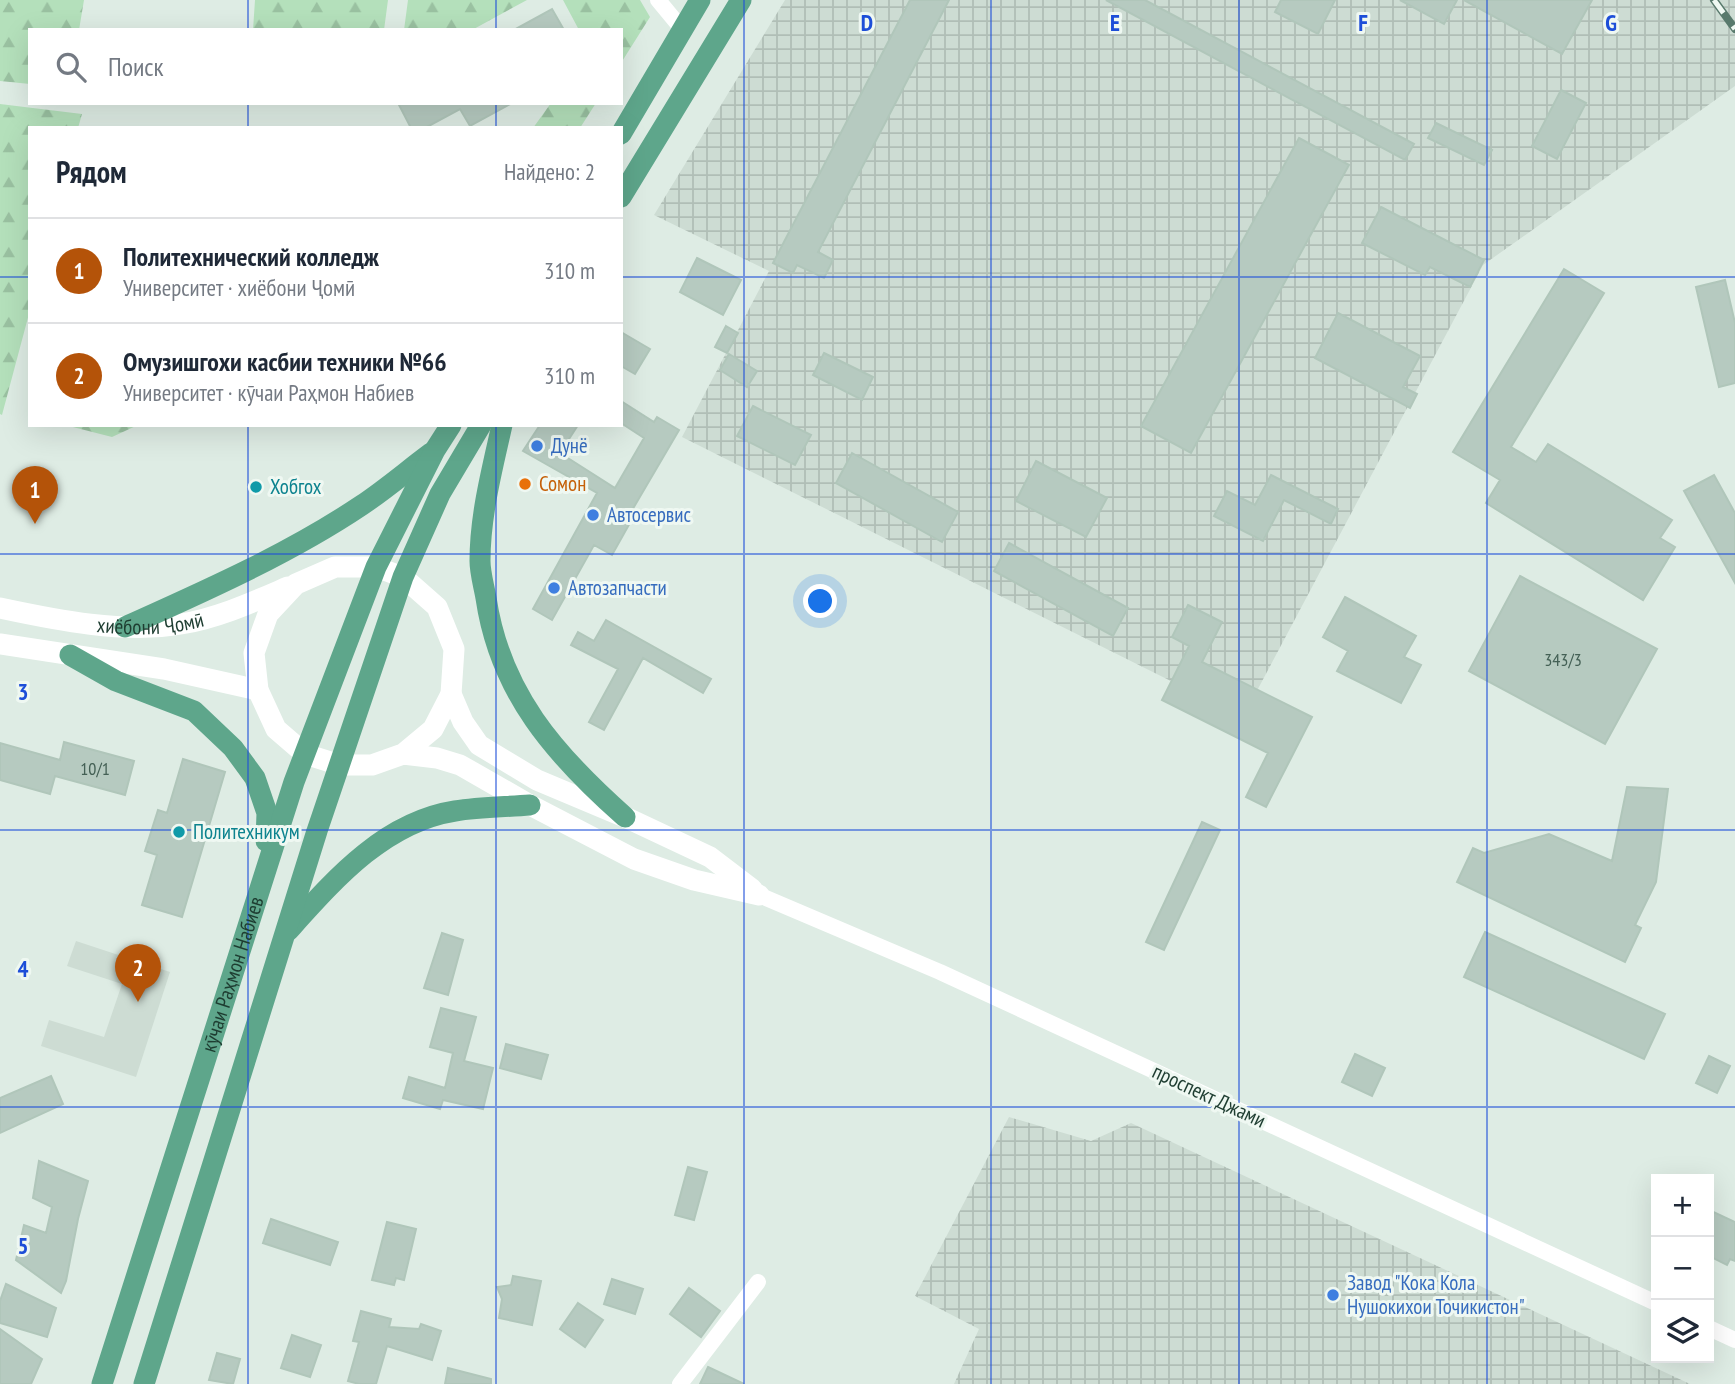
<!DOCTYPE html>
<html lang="ru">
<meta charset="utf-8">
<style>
:root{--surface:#fff;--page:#f2f2f3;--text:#1f2937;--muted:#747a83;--line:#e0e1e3;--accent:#b45309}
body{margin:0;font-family:"PT Sans Narrow",sans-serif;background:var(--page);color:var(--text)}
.controls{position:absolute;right:21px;bottom:21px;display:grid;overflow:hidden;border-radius:0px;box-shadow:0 7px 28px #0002}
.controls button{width:63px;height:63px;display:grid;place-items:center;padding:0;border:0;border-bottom:2px solid var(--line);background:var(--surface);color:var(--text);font:35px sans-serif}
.you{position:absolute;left:821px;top:602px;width:24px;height:24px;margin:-18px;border:5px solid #fff;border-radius:50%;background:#1a73e8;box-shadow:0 0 0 10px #1a73e833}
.badge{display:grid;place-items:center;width:46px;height:46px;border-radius:50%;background:var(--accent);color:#fff;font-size:23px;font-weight:700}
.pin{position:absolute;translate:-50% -58px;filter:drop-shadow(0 2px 4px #0008)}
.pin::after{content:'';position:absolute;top:37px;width:24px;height:21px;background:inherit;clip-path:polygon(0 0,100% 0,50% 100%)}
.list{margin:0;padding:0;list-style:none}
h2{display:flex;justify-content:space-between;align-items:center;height:91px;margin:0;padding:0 28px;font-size:30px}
h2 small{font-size:23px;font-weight:400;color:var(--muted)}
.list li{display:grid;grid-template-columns:46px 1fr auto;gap:21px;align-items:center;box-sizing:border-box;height:105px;padding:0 28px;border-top:2px solid var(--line)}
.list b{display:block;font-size:26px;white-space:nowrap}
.list p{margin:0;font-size:23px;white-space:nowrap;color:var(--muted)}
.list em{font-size:23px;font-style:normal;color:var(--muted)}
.icon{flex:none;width:38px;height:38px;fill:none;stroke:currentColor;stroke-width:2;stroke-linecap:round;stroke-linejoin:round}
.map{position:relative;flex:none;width:1735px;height:1384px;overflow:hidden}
.search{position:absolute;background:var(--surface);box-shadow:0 7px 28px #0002;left:28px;top:28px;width:595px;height:77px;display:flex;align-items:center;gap:18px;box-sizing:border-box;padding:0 24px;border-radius:0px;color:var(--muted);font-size:26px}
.panel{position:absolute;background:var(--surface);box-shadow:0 7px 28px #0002;left:28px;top:126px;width:595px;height:301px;border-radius:0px}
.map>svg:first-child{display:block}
.built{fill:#cddcd3}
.industrial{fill:url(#industrial-grid)}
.forest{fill:url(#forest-firs)}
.building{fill:#b6cac0;stroke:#b0c6ba;stroke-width:2}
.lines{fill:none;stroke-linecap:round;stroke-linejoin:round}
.street{stroke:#fff;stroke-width:16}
.secondary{stroke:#fff;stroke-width:21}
.primary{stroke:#5ea68b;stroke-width:21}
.rail-casing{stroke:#58796c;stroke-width:8}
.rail{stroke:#eff8f2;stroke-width:5;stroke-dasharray:16;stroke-linecap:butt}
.grid{fill:none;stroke:#1d4ed8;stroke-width:2;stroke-opacity:0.55}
.shop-dot{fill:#3f7fe0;stroke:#eff8f2;stroke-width:2.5}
.food-dot{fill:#e8710a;stroke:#eff8f2;stroke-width:2.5}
.culture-dot{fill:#0f9aa8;stroke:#eff8f2;stroke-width:2.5}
.labels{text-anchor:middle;stroke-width:6;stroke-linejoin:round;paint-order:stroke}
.number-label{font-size:18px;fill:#446055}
.shop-label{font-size:21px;fill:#366cbe;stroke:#eff8f2;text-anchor:start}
.food-label{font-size:21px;fill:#c56008;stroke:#eff8f2;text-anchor:start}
.culture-label{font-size:21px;fill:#0d838f;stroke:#eff8f2;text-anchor:start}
.street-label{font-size:21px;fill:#1e3d31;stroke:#eff8f2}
.grid-label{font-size:23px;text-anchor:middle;font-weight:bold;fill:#1d4ed8;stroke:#eff8f2;stroke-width:6;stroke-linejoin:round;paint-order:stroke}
</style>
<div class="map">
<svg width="1735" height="1384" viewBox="0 0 1735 1384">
<defs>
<pattern id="industrial-grid" width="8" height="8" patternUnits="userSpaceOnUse" patternTransform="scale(1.75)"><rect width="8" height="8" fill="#cddcd3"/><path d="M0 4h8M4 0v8" fill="none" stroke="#b0beb6"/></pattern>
<pattern id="forest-firs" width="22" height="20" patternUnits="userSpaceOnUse" patternTransform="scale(1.75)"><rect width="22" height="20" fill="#b4e0bb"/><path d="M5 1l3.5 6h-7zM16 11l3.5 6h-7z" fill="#9ac1a1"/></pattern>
</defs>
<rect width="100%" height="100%" fill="#deece4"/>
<path class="built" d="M76 941 170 972 136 1077 41 1046 49 1020 104 1037 122 984 67 966Z"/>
<path class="industrial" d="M785 0H1735V86L1483 265 1243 717 682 437 769 271 654 215Z
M1009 1117 1091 1141 1131 1123 1690 1384H954L979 1329 915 1296Z"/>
<path class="forest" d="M0 0H84L79 30H30V84L0 81Z
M255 0H388L384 30H253Z
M408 0H527L472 30H404Z
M563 0H640L650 17 621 63V30H579Z
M551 103H596L580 128H533Z
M0 104 82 114 78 128H30V310L2 415 0 414Z
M65 425H138L112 437Z"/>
<path class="building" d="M910 0H949L818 252 833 260 824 278 797 265 793 273 773 263Z
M1106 0H1145L1414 144 1405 160Z
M1281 0H1335L1318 34 1275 12Z
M1400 0H1457L1444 24Z
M1464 0H1592L1562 54Z
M552 9 564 30H514Z
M1561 90 1586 103 1557 159 1532 146Z
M398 103H512L470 126 460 109 425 128H411Z
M1436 123 1492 150 1484 165 1428 138Z
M1299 138 1349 165 1191 453 1141 426Z
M1381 207 1484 260 1470 287 1430 267 1425 275 1362 243Z
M697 258 741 280 723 315 680 292Z
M1564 269 1604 293 1511 447 1536 462 1548 444 1672 520 1660 538 1675 547 1643 600 1486 503 1500 480 1453 452Z
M1725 280 1735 323V383L1719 387 1696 287Z
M1338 313 1420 356 1403 387 1417 394 1410 408 1315 358Z
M726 326 738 333 727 353 715 347Z
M621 332 650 349 635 374 621 366Z
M824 353 873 377 862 400 813 375Z
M729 354 757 371 747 387 720 370Z
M621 401 654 422 657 417 679 430 631 512 635 514 612 555 594 545 552 620 533 609 597 493 523 451 540 425H578L560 453 615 488 644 438 621 423Z
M753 406 811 435 795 465 737 436Z
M852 453 958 512 942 542 836 483Z
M1036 461 1107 498 1086 537 1016 501Z
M1271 475 1338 509 1331 524 1284 500 1263 541 1214 516 1227 491 1255 505Z
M1714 475 1735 513V583L1684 491Z
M1009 543 1128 608 1113 636 994 571Z
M1520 576 1657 649 1605 744 1469 671Z
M1345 597 1416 636 1404 657 1421 665 1401 703 1337 671 1348 651 1323 637Z
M1188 605 1222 622 1202 662 1312 717 1266 807 1246 797 1268 753 1162 700 1189 646 1172 637Z
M606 620 711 679 703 693 643 658 604 730 589 722 618 669 571 645 578 632 594 641Z
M64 742 134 761 125 795 55 776 50 794 0 780V743L60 760Z
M183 759 225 772 182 917 142 905 157 855 145 851 158 810 167 813Z
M1627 787 1668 789 1656 882 1635 925 1641 928 1625 962 1457 882 1473 848 1484 853 1549 834 1612 861Z
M1202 822 1220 830 1164 950 1146 942Z
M1485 932 1665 1014 1644 1059 1464 977Z
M442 933 463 940 448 995 424 988Z
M441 1008 476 1017 464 1061 493 1068 483 1109 443 1100 440 1109 403 1098 409 1077 445 1088 453 1053 430 1047Z
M506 1044 548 1055 541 1079 500 1068Z
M1355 1054 1385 1068 1372 1096 1342 1082Z
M1709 1056 1730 1066 1717 1093 1696 1083Z
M51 1076 63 1104 0 1133V1098Z
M39 1161 88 1181 78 1219 66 1281 61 1293 16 1260 24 1225 46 1233 52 1207 33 1198Z
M688 1167 707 1172 694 1220 675 1215Z
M1709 1210 1735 1222V1261L1730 1259 1727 1265 1709 1256Z
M271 1219 338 1242 330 1265 263 1243Z
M387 1222 416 1229 404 1280 396 1278 394 1285 372 1280Z
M513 1276 541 1281 532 1325 499 1318 502 1299 497 1287 511 1285Z
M612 1279 643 1289 635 1314 604 1304Z
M6 1284 56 1308 47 1337 0 1323V1301Z
M689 1288 720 1311 701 1337 670 1314Z
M578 1303 603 1320 585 1347 560 1329Z
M361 1311 391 1319 389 1327 419 1329 421 1324 441 1331 432 1360 387 1346 376 1384H359L348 1381 359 1342 353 1341Z
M0 1329 42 1359 31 1384H0Z
M292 1335 321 1345 310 1377 281 1368Z
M217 1353 240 1359 233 1384 209 1380Z
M708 1367 744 1384H700Z
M448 1368 491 1379V1384H445Z"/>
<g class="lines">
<path class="street" d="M658 0 682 29
M759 895 940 972 1656 1303
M1709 1328 1735 1340
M680 1384 758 1282"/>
<g class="secondary">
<path id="s1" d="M0 608C56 620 125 634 181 624 218 618 253 602 288 587"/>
<path d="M0 644 164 669 258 690"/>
<path d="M451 694 463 722 479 745 537 780 625 817 710 857 752 889"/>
<path d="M403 754 433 729 451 694 454 649 437 607 403 577 376 567H335L296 584 268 614 254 653 258 690 276 729 305 754 340 765H372L403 754 437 758 460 765 530 805 634 859 694 880 759 895"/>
</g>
<g class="primary">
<path d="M621 134 700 0"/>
<path d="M621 197 741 0"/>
<path d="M502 425C492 470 480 515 480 561 480 573 484 586 486 598 500 693 555 755 625 817"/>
<path d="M125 627C205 591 289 554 362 505 386 489 408 470 431 453"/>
<path d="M70 655 116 681 194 711 233 748 255 778 267 813 266 841"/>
<path d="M288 931C334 880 384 822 455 811 479 807 505 807 530 805"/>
<path id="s2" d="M102 1384 294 782 376 567 435 450 451 425"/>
<path d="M144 1384 317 831 403 577 440 494 481 425"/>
</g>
<g class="rail-casing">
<path id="rail" d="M1714 0 1735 29"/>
</g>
<use href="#rail" class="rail"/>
</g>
<path class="grid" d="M248 0V30M496 0V30M744 0V1384M991 0V1384M1239 0V1384M1487 0V1384M248 103V128M496 103V128M0 277H30M621 277H1735M248 425V1384M496 425V1384M0 554H1735M0 830H1735M0 1107H1735"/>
<g class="shop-dot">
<circle cx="537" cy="446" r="7"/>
<circle cx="593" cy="515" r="7"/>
<circle cx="554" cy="588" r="7"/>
<circle cx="1333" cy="1295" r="7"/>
</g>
<circle class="food-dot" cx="525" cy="484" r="7"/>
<g class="culture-dot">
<circle cx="256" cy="487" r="7"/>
<circle cx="179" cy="832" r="7"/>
</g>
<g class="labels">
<g class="number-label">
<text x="1563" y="666">343/3</text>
<text x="95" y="775">10/1</text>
</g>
<g class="shop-label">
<text x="551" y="453">Дунё</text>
<text x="607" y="522">Автосервис</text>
<text x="568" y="595">Автозапчасти</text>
<text x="1347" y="1290">Завод "Кока Кола<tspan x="1347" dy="24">Нушокихои Точикистон"</tspan></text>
</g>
<g class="food-label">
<text x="539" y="491">Сомон</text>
</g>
<g class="culture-label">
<text x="270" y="494">Хобгох</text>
<text x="193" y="839">Политехникум</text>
</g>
<g class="street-label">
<text dy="7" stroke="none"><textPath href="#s1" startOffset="152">хиёбони Ҷомӣ</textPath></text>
<text dy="7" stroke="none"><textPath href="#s2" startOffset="430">кӯчаи Раҳмон Набиев</textPath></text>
<text transform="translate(1209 1096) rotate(25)" y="7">проспект Джами</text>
</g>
</g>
<g class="grid-label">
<text x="867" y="31">D</text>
<text x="1115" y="31">E</text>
<text x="1363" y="31">F</text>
<text x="1611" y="31">G</text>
<text x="23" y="700">3</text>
<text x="23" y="977">4</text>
<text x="23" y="1254">5</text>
</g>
</svg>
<div class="controls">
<button>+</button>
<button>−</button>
<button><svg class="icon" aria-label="layers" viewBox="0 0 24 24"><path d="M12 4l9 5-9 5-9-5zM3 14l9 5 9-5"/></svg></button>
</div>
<div class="you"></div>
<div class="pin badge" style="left:35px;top:524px">1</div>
<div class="pin badge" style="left:138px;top:1002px">2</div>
<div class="search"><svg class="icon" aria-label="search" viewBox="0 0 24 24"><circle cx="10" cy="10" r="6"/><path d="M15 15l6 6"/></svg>Поиск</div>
<section class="panel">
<h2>Рядом<small>Найдено: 2</small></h2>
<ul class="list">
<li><span class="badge">1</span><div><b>Политехнический колледж</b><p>Университет · хиёбони Ҷомӣ</p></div><em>310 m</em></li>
<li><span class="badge">2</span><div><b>Омузишгохи касбии техники №66</b><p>Университет · кӯчаи Раҳмон Набиев</p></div><em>310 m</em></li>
</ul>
</section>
</div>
